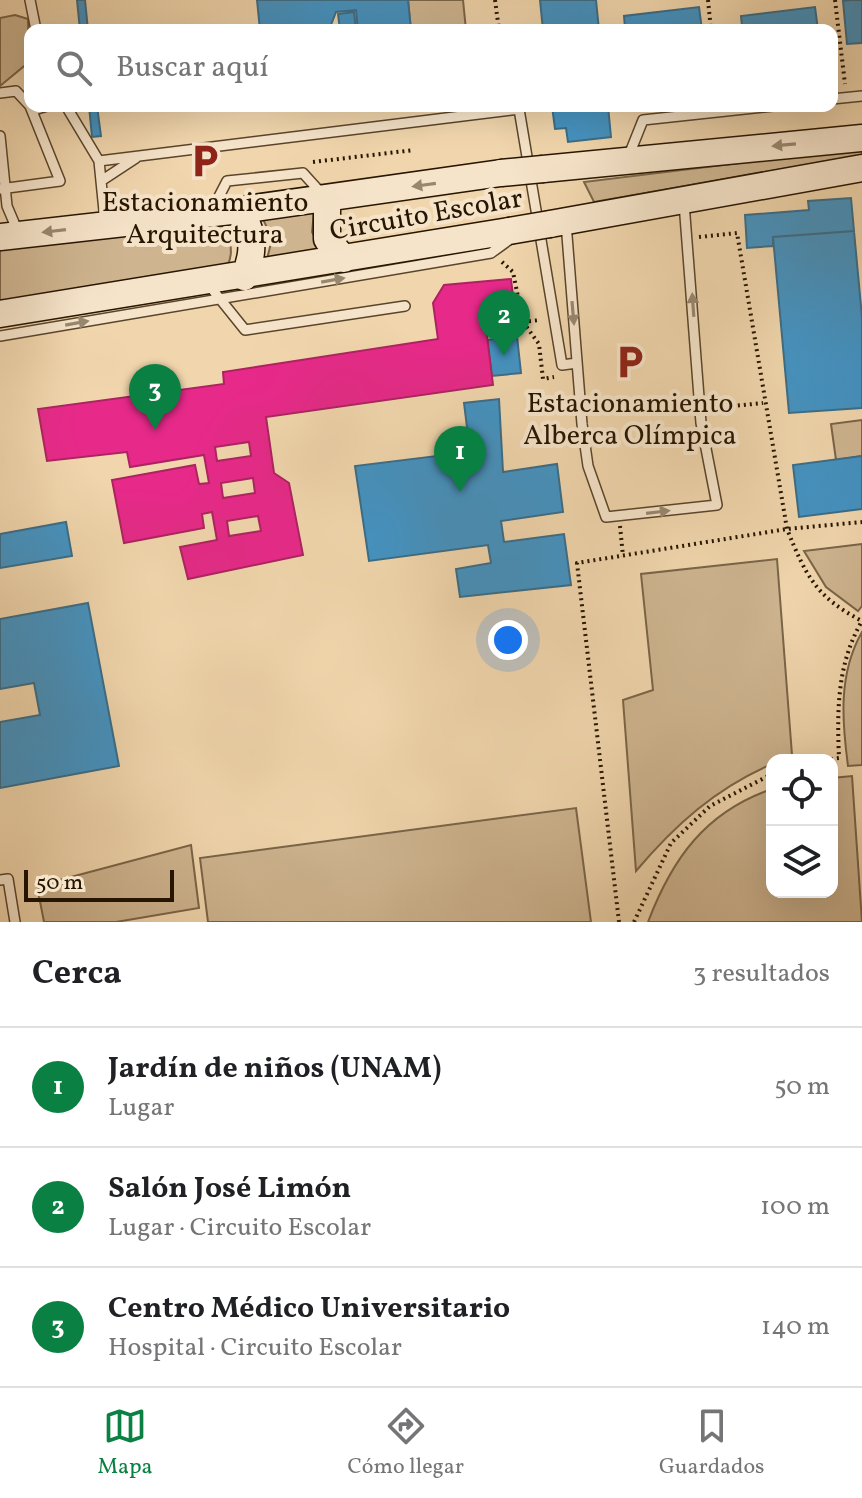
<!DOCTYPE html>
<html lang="es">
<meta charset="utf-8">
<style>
:root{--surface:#fff;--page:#f6f6f6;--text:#202124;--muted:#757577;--line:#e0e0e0;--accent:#0b8043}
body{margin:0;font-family:Vollkorn,serif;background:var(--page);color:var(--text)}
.controls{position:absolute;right:24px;bottom:24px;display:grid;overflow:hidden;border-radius:16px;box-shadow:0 8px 32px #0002}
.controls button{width:72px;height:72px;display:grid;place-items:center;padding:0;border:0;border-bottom:2px solid var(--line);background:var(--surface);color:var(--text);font:40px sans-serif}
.scale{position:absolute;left:24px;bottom:20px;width:150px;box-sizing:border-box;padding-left:8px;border:4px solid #261500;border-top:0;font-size:22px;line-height:28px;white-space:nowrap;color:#261500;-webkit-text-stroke:6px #f6e4ca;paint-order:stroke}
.you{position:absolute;left:508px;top:640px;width:28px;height:28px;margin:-20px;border:6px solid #fff;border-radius:50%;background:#1a73e8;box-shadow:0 0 0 12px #1a73e833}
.badge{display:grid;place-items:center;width:52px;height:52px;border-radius:50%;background:var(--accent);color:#fff;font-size:26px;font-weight:700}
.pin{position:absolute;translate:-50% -66px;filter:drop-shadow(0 2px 4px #0008)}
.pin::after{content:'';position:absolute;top:42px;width:28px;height:24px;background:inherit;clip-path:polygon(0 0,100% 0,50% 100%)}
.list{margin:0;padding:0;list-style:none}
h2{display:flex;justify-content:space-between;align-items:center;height:104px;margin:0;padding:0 32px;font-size:34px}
h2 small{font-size:26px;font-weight:400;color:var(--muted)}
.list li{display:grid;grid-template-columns:52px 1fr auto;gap:24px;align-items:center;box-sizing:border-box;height:120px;padding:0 32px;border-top:2px solid var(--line)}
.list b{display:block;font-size:30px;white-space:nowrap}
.list p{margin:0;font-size:26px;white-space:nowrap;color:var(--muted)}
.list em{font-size:26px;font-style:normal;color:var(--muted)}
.icon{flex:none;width:44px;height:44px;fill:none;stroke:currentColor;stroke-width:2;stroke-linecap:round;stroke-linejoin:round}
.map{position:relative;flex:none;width:862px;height:922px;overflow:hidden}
.search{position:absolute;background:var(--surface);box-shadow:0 8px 32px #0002;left:24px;right:24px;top:24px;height:88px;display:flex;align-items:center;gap:20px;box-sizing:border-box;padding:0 28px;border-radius:16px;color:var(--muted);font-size:30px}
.sheet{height:464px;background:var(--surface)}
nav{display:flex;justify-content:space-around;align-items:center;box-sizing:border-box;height:112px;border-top:2px solid var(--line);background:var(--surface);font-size:22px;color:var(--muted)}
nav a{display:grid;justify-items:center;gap:4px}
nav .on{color:var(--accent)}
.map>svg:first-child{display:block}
.green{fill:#ceb590;stroke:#7a6548;stroke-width:2}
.schools{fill:#4393c3;stroke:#3a6d88;stroke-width:2}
.health{fill:#e7298a;stroke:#ad2361;stroke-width:2;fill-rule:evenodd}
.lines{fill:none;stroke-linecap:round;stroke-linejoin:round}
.lane-casing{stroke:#59452b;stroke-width:12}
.secondary-casing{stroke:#261500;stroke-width:29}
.path{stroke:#261500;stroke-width:4;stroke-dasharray:2 4;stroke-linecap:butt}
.lane{stroke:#f6e4ca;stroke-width:9}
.secondary{stroke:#f6e4ca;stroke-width:26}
.secondary-bridge-casing{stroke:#261500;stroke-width:29;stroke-linecap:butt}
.secondary-bridge{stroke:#f6e4ca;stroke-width:26}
.oneway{fill:#98876f}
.labels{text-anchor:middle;stroke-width:8;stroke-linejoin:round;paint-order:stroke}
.poi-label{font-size:28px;fill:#261500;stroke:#f6e4ca}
.street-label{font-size:28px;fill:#261500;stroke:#f6e4ca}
</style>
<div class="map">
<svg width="862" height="922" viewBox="0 0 862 922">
<rect width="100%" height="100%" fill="#f1d6ad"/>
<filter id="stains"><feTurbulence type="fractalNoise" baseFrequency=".0025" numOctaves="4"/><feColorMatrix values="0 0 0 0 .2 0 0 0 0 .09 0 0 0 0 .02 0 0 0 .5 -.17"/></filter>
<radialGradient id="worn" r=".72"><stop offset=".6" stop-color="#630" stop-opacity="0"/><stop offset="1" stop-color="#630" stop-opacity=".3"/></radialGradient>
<path class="green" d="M408 0H463L466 30H411Z
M15 15 28 19 29 62 0 86V18Z
M862 148V155L594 202 584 182Z
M314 212 312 232 322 250 267 259 272 239 263 219Z
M221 225C230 235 234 252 228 264L0 307V247Z
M862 420V456L836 460 831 424Z
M862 544V606L858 611 826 587 804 551Z
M777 559 792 755 772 760V764C716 788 675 825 636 871L623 700 653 690 641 574Z
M862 632V765L848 766C842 721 838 674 862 632Z
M852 776 862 922H648C672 859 705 812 772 789V892H832V778Z
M576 808 591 922H208L200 858Z
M191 845 199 908 116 922H44L37 886Z"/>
<path class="schools" d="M77 0H85L88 30H80Z
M257 0H408L411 30H358L356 10 336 12 329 30H260Z
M540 0H596L599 30H543Z
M852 0H862V43L847 44 843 1Z
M699 7 702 30H612L625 28 624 16Z
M815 7 818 30H726L742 26 741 16Z
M354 12 356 30H340L338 14Z
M89 106H97L101 136 92 137Z
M269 106H304L269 110Z
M552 106H608L611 137 568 142 566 128 555 129Z
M851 198 854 231 773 237V246L747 248 745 215 809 210 808 201Z
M854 231 862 317V408L789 413 773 237Z
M517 336 521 373 492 376 487 340Z
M499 399 503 472 557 464 563 512 501 521 504 542 564 534 571 585 460 597 456 569 491 563 488 545 369 561 355 466 470 452 464 403Z
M862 456V509L799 517 793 465Z
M66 522 72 556 0 568V534Z
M88 603 119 766 0 788V722L40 715 34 683 0 689V619Z"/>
<path class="health" d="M511 279 516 323 486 327 493 385 266 417 274 473 289 483 303 555 188 579 180 547 217 540 212 512 202 514 204 528 124 543 112 480 195 465 199 484 209 483 204 455 130 467 127 452 47 461 38 409 224 384 223 372 438 339 433 303 444 285ZM249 442 251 456 217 461 215 447ZM253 478 255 493 223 498 221 483ZM258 516 261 531 229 536 227 521Z"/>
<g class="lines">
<g class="lane-casing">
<path id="lane" d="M30 0 36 30
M0 93 16 91 30 106
M832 99 862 96
M66 106 99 161 105 221
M34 110 47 106
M0 136 7 206 18 232
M629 155 643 120 773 106
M99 161 519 109 562 365 577 363
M101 181 136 158
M0 189 60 181 30 106
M212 210 227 181 303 173 322 194
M566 223 582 424 588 466 606 517 717 505 701 423 684 203
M208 284 245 330 405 306
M0 336 491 253 509 240
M0 880 8 879 15 922"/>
</g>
<g class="secondary-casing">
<path id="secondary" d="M543 169 862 138
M327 199V239L344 259
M240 210C254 232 255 253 244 277
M550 224 862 168
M0 237 240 210 501 173
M0 314 509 231"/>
</g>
<path class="path" d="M495 0 499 30
M708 0 711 30
M835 0 845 84
M313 162 414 150
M699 237 737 233 787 529C806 576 816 597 862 621
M502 262 513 272 523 322 539 344 543 379 554 377
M523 322 540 320
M714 408 763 403
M620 526 623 556
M825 760 839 758C837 710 837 664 862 621
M619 922 577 563 787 529 862 522
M634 922 671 843 710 806 772 774"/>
<use href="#lane" class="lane"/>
<use href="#secondary" class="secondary"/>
<g class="secondary-bridge-casing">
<path id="secondary-bridge" d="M501 173 543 169
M509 231 550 224"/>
</g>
<use href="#secondary-bridge" class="secondary-bridge"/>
</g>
<defs><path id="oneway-solid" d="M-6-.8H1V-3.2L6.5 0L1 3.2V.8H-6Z" transform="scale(2)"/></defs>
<g class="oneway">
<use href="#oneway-solid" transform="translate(784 145) rotate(175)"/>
<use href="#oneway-solid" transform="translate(424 185) rotate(172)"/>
<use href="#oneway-solid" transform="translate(54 231) rotate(173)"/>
<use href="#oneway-solid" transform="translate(333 280) rotate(-10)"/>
<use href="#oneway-solid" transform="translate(693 305) rotate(-94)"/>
<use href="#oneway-solid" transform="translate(573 313) rotate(85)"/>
<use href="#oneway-solid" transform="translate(77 323) rotate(-10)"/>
<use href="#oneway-solid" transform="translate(658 512) rotate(-7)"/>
</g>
<defs>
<g id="parking-bare" transform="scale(2.76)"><path d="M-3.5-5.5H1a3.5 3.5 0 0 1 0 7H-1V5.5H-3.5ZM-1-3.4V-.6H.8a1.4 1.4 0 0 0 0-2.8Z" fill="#8f2418" stroke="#f6e4ca" stroke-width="2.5" paint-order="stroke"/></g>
</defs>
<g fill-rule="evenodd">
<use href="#parking-bare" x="205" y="161"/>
<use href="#parking-bare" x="630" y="362"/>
</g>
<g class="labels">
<g class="poi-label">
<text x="205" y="211">Estacionamiento<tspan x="205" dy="32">Arquitectura</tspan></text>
<text x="630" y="412">Estacionamiento<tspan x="630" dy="32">Alberca Olímpica</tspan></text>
</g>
<g class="street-label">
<text transform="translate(426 213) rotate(-10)" y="10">Circuito Escolar</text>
</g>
</g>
<rect width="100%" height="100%" filter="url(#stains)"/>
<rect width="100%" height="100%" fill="url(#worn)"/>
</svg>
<div class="controls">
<button><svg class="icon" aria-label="locate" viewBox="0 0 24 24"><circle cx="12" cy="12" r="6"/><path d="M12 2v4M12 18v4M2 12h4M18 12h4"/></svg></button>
<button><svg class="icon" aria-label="layers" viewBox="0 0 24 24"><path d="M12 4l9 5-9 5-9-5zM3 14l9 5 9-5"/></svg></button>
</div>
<div class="scale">50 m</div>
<div class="you"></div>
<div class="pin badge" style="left:460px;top:492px">1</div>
<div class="pin badge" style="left:504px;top:356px">2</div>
<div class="pin badge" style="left:155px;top:430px">3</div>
<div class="search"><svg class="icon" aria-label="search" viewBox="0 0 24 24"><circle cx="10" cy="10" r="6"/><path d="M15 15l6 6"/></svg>Buscar aquí</div>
</div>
<section class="sheet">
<h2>Cerca<small>3 resultados</small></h2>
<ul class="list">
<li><span class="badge">1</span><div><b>Jardín de niños (UNAM)</b><p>Lugar</p></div><em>50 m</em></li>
<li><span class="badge">2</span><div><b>Salón José Limón</b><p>Lugar · Circuito Escolar</p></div><em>100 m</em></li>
<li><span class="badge">3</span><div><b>Centro Médico Universitario</b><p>Hospital · Circuito Escolar</p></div><em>140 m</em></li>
</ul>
</section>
<nav>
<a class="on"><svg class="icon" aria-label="map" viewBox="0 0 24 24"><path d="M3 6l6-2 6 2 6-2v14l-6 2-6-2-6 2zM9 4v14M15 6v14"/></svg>Mapa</a>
<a><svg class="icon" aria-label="directions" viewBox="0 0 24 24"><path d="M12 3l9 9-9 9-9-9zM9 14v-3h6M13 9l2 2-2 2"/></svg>Cómo llegar</a>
<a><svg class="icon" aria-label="saved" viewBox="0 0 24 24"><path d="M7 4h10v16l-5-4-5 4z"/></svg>Guardados</a>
</nav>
